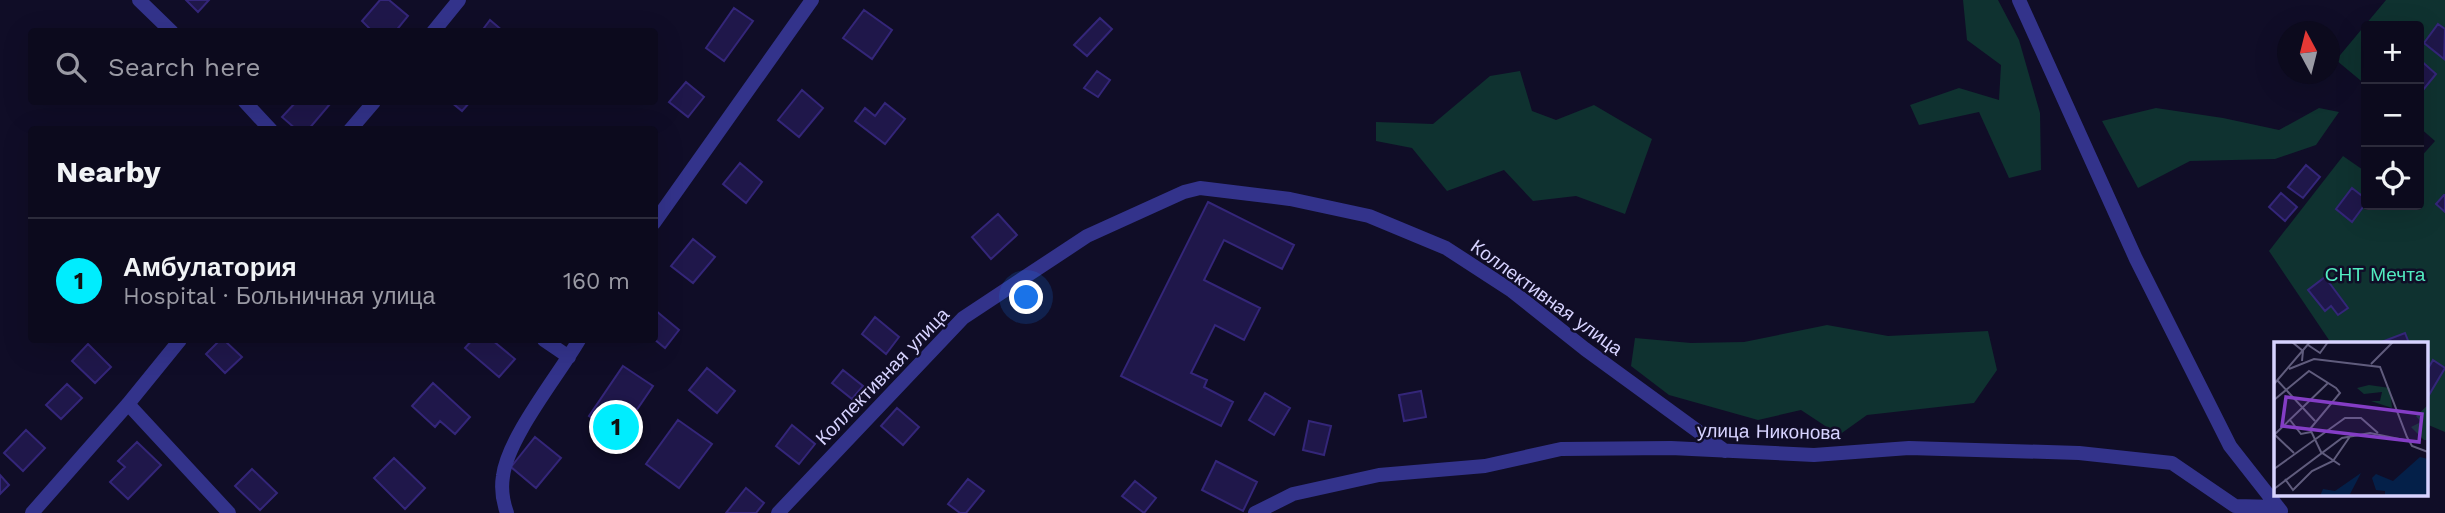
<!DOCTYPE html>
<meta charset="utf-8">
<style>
:root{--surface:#0c0a1d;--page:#151326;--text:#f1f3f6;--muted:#9a9aa4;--line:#2c2b3b;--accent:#00edfe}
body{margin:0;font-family:"Work Sans",sans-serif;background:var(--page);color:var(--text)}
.controls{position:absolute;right:21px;top:21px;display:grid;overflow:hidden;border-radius:7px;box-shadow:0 7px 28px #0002}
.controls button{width:63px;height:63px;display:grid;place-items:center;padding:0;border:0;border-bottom:2px solid var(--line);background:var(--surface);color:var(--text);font:35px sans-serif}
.compass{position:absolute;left:2277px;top:21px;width:63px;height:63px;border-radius:50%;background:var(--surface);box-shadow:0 7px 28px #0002;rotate:353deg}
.you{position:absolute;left:1027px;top:298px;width:24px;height:24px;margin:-18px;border:5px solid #fff;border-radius:50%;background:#1a73e8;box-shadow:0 0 0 10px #1a73e833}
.badge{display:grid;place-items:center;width:46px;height:46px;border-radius:50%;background:var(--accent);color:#111;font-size:23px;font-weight:700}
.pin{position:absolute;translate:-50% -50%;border:4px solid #fff;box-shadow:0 2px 7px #0006}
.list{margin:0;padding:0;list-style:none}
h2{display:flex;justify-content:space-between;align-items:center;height:91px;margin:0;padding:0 28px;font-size:30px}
h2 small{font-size:23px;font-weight:400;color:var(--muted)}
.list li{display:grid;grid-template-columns:46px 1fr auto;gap:21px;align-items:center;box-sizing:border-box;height:126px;padding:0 28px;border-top:2px solid var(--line)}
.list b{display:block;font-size:26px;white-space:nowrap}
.list p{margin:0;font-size:23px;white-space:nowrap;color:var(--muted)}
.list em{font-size:23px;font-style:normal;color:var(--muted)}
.icon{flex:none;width:38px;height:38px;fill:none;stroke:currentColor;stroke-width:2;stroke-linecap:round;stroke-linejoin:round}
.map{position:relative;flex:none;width:2445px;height:513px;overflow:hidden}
.search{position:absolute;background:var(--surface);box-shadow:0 7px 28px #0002;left:28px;top:28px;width:630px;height:77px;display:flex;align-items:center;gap:18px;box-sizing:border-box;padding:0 24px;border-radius:7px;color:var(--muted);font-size:26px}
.panel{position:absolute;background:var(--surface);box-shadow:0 7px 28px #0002;left:28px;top:126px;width:630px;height:217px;border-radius:7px}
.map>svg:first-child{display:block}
.green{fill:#0f3230}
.building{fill:#1f174a;stroke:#342679;stroke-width:2}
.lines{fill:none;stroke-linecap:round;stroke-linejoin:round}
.minor{stroke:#33338b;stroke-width:14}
.labels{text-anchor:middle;stroke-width:5;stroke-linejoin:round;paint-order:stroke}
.park-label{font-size:19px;fill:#52ecc0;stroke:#100d27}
.street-label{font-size:19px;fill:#d7d3ff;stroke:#100d27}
.inset-road{fill:none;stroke:#605c7d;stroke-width:2}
.view{fill:#843dc5;fill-opacity:0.15;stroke:#843dc5;stroke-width:3.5}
.inset-edge{fill:none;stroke:#d7d3ff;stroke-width:3.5}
</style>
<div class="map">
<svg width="2445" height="513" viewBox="0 0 2445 513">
<rect width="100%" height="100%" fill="#100d27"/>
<path class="green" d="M1963 0H1998L2019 40 2040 113 2041 170 2009 178 1979 112 1919 125 1910 105 1959 88 1999 100 2001 65 1967 40Z
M2386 0H2445V432L2426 424V343H2331L2269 251 2343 156 2366 172V205H2419V159L2435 141 2419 127V26H2366V85L2336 60Z
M1520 71 1532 111 1556 120 1594 105 1652 139 1625 214 1576 196 1533 201 1504 170 1447 191 1412 148 1376 141V122L1433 124 1490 76Z
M2156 108 2223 118 2279 130 2319 108 2339 112 2316 145 2275 159 2190 161 2138 188 2102 121Z
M1827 325 1888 336 1988 331 1997 370 1974 403 1867 415 1839 435 1801 410 1758 420 1669 395 1631 366 1635 338 1691 343 1744 342Z"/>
<path class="building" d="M186 0H209L198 12Z
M380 0H389L408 16 395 32H373L362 21Z
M734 8 753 21 724 61 706 48Z
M864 10 892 30 872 59 843 38Z
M1100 18 1112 29 1087 56 1074 45Z
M490 20 504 32H481Z
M2438 24 2445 29 2444 59 2424 43Z
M2419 59 2436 74 2419 95Z
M1097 71 1110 80 1098 97 1084 88Z
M686 82 704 97 688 117 669 102Z
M802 90 823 108 799 137 778 120Z
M296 102H328L330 104 308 130H297L282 117Z
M451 102H470L462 111Z
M885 103 905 119 885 144 855 121 865 108 875 116Z
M740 163 762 182 746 203 723 184Z
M2306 165 2320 177 2303 198 2288 187Z
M2352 188 2366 199V203L2352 222 2336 209Z
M2281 193 2297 207 2285 221 2269 207Z
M2444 195H2445V212L2436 204Z
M1208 202 1294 245 1282 269 1224 240 1204 280 1260 308 1244 340 1215 325 1191 373 1207 380 1204 387 1233 402 1221 426 1121 376Z
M998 214 1017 235 991 259 972 237Z
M693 239 715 257 693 283 671 266Z
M2325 277 2348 308 2338 315 2331 306 2325 311 2308 290Z
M655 310 679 330 665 348 654 339Z
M875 317 899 337 886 354 862 334Z
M2405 333 2409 343H2379Z
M220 340H224L242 357 225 373 206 354Z
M472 340H492L515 359 499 377 465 348Z
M88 344 111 367 95 383 72 361Z
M2433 360 2445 368 2426 400V372Z
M623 366 653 386 619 436 589 416Z
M707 368 735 391 717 413 689 390Z
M843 370 863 386 852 399 832 383Z
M433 383 470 417 455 434 440 421 435 427 412 406Z
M67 384 82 398 61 419 46 405Z
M1421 391 1426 417 1404 421 1399 395Z
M1265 393 1290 408 1274 435 1249 420Z
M897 408 919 427 903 445 881 426Z
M678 420 712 444 679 488 646 464Z
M1309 421 1331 426 1324 455 1303 450Z
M792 425 815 444 799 464 776 446Z
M26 430 45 448 23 471 4 453Z
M535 437 561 458 536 488 511 467Z
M137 442 161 465 128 499 110 482 125 467 118 461Z
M394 458 425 488 405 509 374 478Z
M1216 461 1257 482 1243 511 1202 490Z
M252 469 277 493 260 510 235 486Z
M0 475 9 485 0 494Z
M968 479 984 491 966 513H960L948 504Z
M1135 481 1156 498 1144 513 1122 496Z
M746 488 764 503 756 513H726Z"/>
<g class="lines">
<path class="minor" d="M139 0 172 32
M2019 0 2136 259 2230 446 2281 511
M433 32 459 0
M245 102 271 130
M350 130 374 102
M654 223 812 0
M544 340 569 357
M128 404 229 513
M32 513 128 404 180 340
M507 513C503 502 501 488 503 476 508 437 558 376 579 340
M778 513 963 318 1087 236 1184 192 1200 188 1290 199 1369 216 1446 248 1512 291 1585 349 1725 451
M1255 513 1293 494 1379 475 1485 466 1561 449 1671 448 1814 455 1909 448 2079 453 2172 463 2235 506 2278 507"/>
</g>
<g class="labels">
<g class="park-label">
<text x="2375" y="281">СНТ Мечта</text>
</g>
<g class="street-label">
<text transform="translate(1547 297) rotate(36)" y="7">Коллективная улица</text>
<text transform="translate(882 376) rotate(-46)" y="7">Коллективная улица</text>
<text transform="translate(1769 431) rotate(1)" y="7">улица Никонова</text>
</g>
</g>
<g transform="translate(2274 342)">
<rect width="154" height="154" fill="#100d27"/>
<path d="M95 43 116 46 118 66 97 59H106L108 50 90 52 83 46ZM154 63V98H150L137 85 147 80 142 74Z" fill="#0f3230"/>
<path d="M146 115 154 117V154H111V149L102 148 98 136 102 132 119 139ZM87 131 75 154H46L49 147 61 149Z" fill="#042049"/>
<path class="inset-road" d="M18 0 29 9 28 19M34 3 46 11 54 0M97 22 119 0M15 27 40 17 106 25 133 95 138 104 154 110M3 38 41 79M0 42 36 0M0 58 35 29 62 46 66 51 36 87 47 110 66 123M16 78 27 92 37 90M0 92 20 111M0 93 54 41M0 127 71 76H87L104 91M11 137 19 148 38 129 59 119 77 93M0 147 68 96 96 91 135 99"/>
<path class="view" d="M12 55 148 72 145 100 8 84Z"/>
<rect width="154" height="154" class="inset-edge"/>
</g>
</svg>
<div class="controls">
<button>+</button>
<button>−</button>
<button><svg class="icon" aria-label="locate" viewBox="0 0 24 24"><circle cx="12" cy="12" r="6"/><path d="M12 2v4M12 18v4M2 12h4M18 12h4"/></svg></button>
</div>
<svg class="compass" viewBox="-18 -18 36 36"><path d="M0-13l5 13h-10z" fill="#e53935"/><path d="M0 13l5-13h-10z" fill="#9a9aa4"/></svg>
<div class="you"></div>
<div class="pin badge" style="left:616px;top:427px">1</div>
<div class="search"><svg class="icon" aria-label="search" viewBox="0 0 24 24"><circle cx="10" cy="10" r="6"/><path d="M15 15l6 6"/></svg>Search here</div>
<section class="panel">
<h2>Nearby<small></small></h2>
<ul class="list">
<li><span class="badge">1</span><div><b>Амбулатория</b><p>Hospital · Больничная улица</p></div><em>160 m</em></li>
</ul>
</section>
</div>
